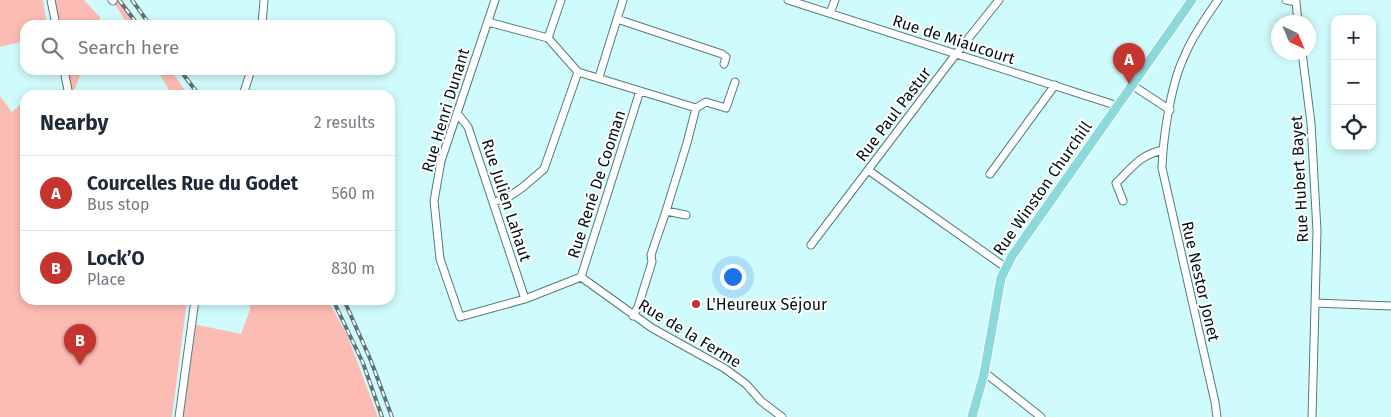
<!DOCTYPE html>
<meta charset="utf-8">
<style>
:root{--surface:#fff;--page:#f2f2f3;--text:#1f2937;--muted:#747a83;--line:#e0e1e3;--accent:#c3352e}
body{margin:0;font-family:"Fira Sans",sans-serif;background:var(--page);color:var(--text)}
.controls{position:absolute;right:15px;top:15px;display:grid;overflow:hidden;border-radius:10px;box-shadow:0 2px 8px #0003}
.controls button{width:45px;height:45px;display:grid;place-items:center;padding:0;border:0;border-bottom:1px solid var(--line);background:var(--surface);color:var(--text);font:25px sans-serif}
.compass{position:absolute;left:1271px;top:15px;width:45px;height:45px;border-radius:50%;background:var(--surface);box-shadow:0 2px 8px #0003;rotate:136deg}
.you{position:absolute;left:732px;top:276px;width:18px;height:18px;margin:-12px;border:4px solid #fff;border-radius:50%;background:#1a73e8;box-shadow:0 0 0 8px #1a73e833}
.badge{display:grid;place-items:center;width:32px;height:32px;border-radius:50%;background:var(--accent);color:#fff;font-size:16px;font-weight:700}
.pin{position:absolute;translate:-50% -41px;filter:drop-shadow(0 1px 2px #0008)}
.pin::after{content:'';position:absolute;top:26px;width:18px;height:15px;background:inherit;clip-path:polygon(0 0,100% 0,50% 100%)}
.list{margin:0;padding:0;list-style:none}
h2{display:flex;justify-content:space-between;align-items:center;height:65px;margin:0;padding:0 20px;font-size:21px}
h2 small{font-size:16px;font-weight:400;color:var(--muted)}
.list li{display:grid;grid-template-columns:32px 1fr auto;gap:15px;align-items:center;box-sizing:border-box;height:75px;padding:0 20px;border-top:1px solid var(--line)}
.list b{display:block;font-size:19px;white-space:nowrap}
.list p{margin:0;font-size:16px;white-space:nowrap;color:var(--muted)}
.list em{font-size:16px;font-style:normal;color:var(--muted)}
.icon{flex:none;width:28px;height:28px;fill:none;stroke:currentColor;stroke-width:2;stroke-linecap:round;stroke-linejoin:round}
.map{position:relative;flex:none;width:1391px;height:417px;overflow:hidden}
.search{position:absolute;background:var(--surface);box-shadow:0 2px 8px #0003;left:20px;top:20px;width:375px;height:55px;display:flex;align-items:center;gap:12px;box-sizing:border-box;padding:0 18px;border-radius:15px;color:var(--muted);font-size:19px}
.panel{position:absolute;background:var(--surface);box-shadow:0 2px 8px #0003;left:20px;top:90px;width:375px;height:215px;border-radius:15px}
.map>svg:first-child{display:block}
.green{fill:#fdbcb3}
.lines{fill:none;stroke-linecap:round;stroke-linejoin:round}
.minor-casing{stroke:#537b7c;stroke-width:9}
.major-casing{stroke:#fff;stroke-width:11}
.minor{stroke:#fff;stroke-width:7}
.major{stroke:#8cd9dc;stroke-width:9}
.rail-casing{stroke:#5b7576;stroke-width:4}
.rail{stroke:#fff;stroke-width:2;stroke-dasharray:5.5;stroke-linecap:butt}
.poi-dot{fill:#c3352e;stroke:#fff;stroke-width:2}
.labels{text-anchor:middle;stroke-width:4;stroke-linejoin:round;paint-order:stroke}
.street-label{font-size:16px;fill:#041213;stroke:#fff}
.poi-label{font-size:16px;fill:#041213;stroke:#fff;text-anchor:start}
</style>
<div class="map">
<svg width="1391" height="417" viewBox="0 0 1391 417">
<rect width="100%" height="100%" fill="#d0fbfc"/>
<path class="green" d="M0 0H43L47 25H25V41L0 47Z
M52 0H84L100 17 98 25H57Z
M112 0 125 3 140 25H128Z
M65 70H82L75 89H68Z
M157 70H171L188 95H172Z
M0 96 12 112 25 101V300H187L172 417H0Z
M250 300H328L348 337 378 417H182L193 324 241 334 250 310Z"/>
<g class="lines">
<g class="minor-casing">
<path id="minor" d="M51 0 56 25
M112 0 113 1
M495 0 441 161 434 201 440 259 460 317 525 299 581 277 640 91
M788 0 1118 106
M1286 0 1296 2
M1296 2 1298 22
M830 13 835 0
M617 19 722 54 726 57 724 64
M488 22 548 38 578 72 696 108
M262 25 264 0
M548 38 561 0
M1302 52 1311 123 1317 231 1312 417
M64 70 69 95
M599 77 623 0
M1132 85 1170 110
M243 95 251 70
M696 108 706 102 726 108 735 82
M457 113 468 127 525 299
M868 170 1005 267
M990 174 1055 85
M1123 201 1116 183C1132 168 1139 155 1163 150
M494 202 507 198 523 187 544 169 578 72
M686 215 666 211 687 143 696 108
M811 245 956 54 999 0
M581 277 652 328 724 368 746 384 761 401 782 417
M1315 303 1391 306
M633 316 638 307 652 262 651 255 666 211
M984 372 1041 417
M179 417 195 300
M1217 417 1215 402 1162 168C1163 137 1171 84 1184 57 1192 37 1206 17 1218 0"/>
</g>
<g class="major-casing">
<path id="major" d="M972 417 984 374 1001 278 1012 256 1192 0"/>
</g>
<use href="#minor" class="minor"/>
<use href="#major" class="major"/>
<g class="rail-casing">
<path id="rail" d="M119 0 138 25
M132 0 150 25
M180 70 199 95
M333 300 363 363 382 417
M344 300 371 361 392 417"/>
</g>
<use href="#rail" class="rail"/>
</g>
<circle class="poi-dot" cx="696" cy="304" r="5"/>
<g class="labels">
<g class="street-label">
<text transform="translate(954 39) rotate(18)" y="6">Rue de Miaucourt</text>
<text transform="translate(445 110) rotate(-73)" y="6">Rue Henri Dunant</text>
<text transform="translate(893 114) rotate(-53)" y="6">Rue Paul Pastur</text>
<text transform="translate(1299 179) rotate(-93)" y="6">Rue Hubert Bayet</text>
<text transform="translate(596 184) rotate(-72)" y="6">Rue René De Cooman</text>
<text transform="translate(1042 188) rotate(-55)" y="6">Rue Winston Churchill</text>
<text transform="translate(507 200) rotate(72)" y="6">Rue Julien Lahaut</text>
<text transform="translate(1201 281) rotate(77)" y="6">Rue Nestor Jonet</text>
<text transform="translate(690 333) rotate(31)" y="6">Rue de la Ferme</text>
</g>
<g class="poi-label">
<text x="706" y="310">L'Heureux Séjour</text>
</g>
</g>
</svg>
<div class="controls">
<button>+</button>
<button>−</button>
<button><svg class="icon" aria-label="locate" viewBox="0 0 24 24"><circle cx="12" cy="12" r="6"/><path d="M12 2v4M12 18v4M2 12h4M18 12h4"/></svg></button>
</div>
<svg class="compass" viewBox="-18 -18 36 36"><path d="M0-13l5 13h-10z" fill="#e53935"/><path d="M0 13l5-13h-10z" fill="#747a83"/></svg>
<div class="you"></div>
<div class="pin badge" style="left:1129px;top:84px">A</div>
<div class="pin badge" style="left:80px;top:365px">B</div>
<div class="search"><svg class="icon" aria-label="search" viewBox="0 0 24 24"><circle cx="10" cy="10" r="6"/><path d="M15 15l6 6"/></svg>Search here</div>
<section class="panel">
<h2>Nearby<small>2 results</small></h2>
<ul class="list">
<li><span class="badge">A</span><div><b>Courcelles Rue du Godet</b><p>Bus stop</p></div><em>560 m</em></li>
<li><span class="badge">B</span><div><b>Lock’O</b><p>Place</p></div><em>830 m</em></li>
</ul>
</section>
</div>
